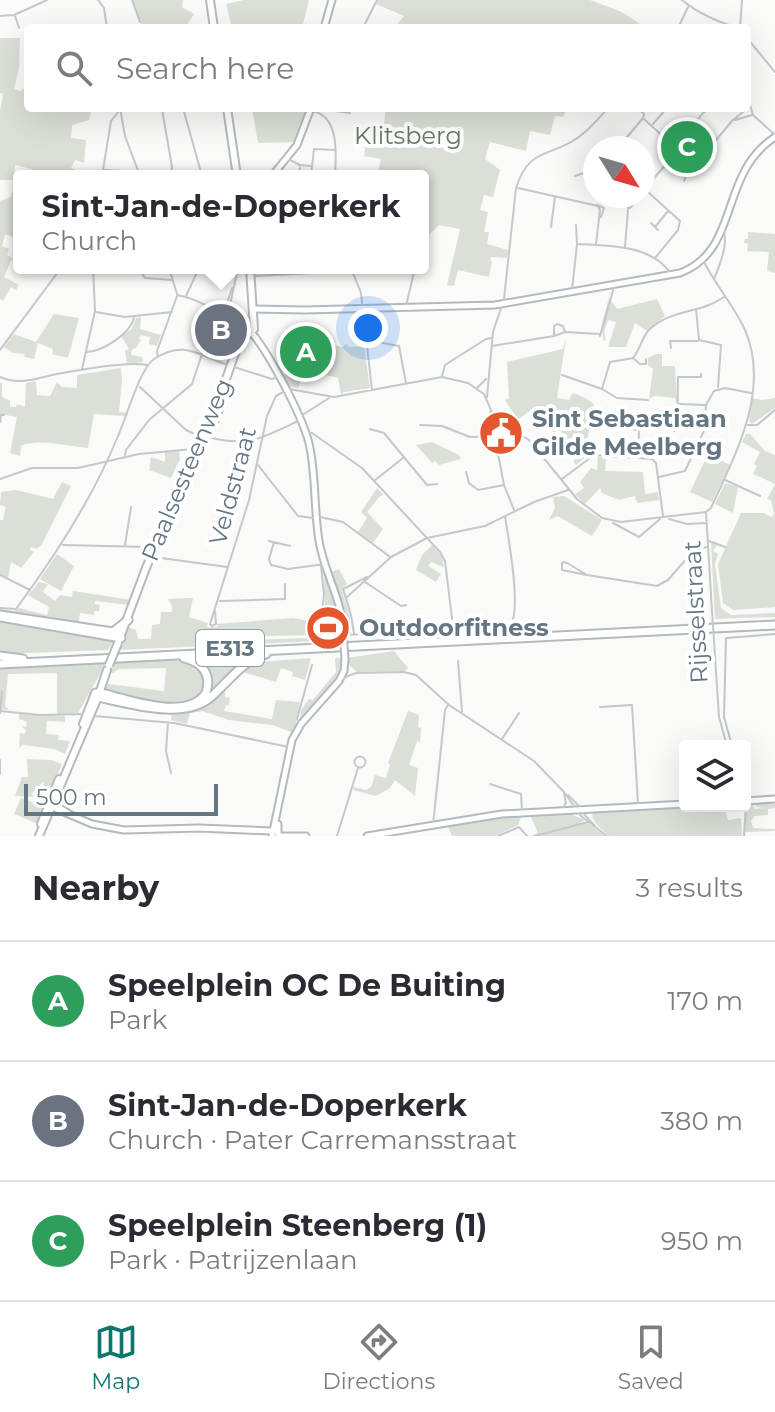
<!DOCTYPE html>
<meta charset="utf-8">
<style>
:root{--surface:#fff;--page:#f7f7f7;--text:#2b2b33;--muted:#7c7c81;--line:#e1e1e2;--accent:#0f766e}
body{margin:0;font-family:Montserrat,sans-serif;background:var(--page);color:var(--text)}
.controls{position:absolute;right:24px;bottom:24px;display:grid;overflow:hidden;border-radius:8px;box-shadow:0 8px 32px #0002}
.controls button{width:72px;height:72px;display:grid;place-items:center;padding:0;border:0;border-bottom:2px solid var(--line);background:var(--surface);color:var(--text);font:40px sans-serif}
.compass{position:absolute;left:583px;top:136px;width:72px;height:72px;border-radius:50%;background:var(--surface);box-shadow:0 8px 32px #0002;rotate:127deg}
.scale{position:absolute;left:24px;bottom:20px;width:194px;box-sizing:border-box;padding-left:8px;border:4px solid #657683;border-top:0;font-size:22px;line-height:28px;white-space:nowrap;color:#657683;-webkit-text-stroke:6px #fff;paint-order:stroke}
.you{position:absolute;left:368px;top:328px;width:28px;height:28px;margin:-20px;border:6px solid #fff;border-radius:50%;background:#1a73e8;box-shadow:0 0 0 12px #1a73e833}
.badge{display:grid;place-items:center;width:52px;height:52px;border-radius:50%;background:var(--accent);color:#fff;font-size:26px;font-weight:700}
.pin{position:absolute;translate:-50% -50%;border:4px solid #fff;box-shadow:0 2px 8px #0006}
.popup{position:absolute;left:13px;top:170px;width:416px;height:104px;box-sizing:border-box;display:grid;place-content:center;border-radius:8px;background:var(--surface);filter:drop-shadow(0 2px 6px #0005);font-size:26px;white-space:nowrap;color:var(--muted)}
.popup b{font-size:30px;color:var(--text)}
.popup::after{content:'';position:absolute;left:50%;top:100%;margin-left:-16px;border:16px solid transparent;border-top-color:var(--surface)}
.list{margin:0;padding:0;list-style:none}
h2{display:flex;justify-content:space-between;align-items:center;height:104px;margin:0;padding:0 32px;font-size:34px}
h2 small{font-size:26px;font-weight:400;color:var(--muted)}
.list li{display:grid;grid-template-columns:52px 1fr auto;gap:24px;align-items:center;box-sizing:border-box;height:120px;padding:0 32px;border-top:2px solid var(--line)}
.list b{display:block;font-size:30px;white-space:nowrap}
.list p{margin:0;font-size:26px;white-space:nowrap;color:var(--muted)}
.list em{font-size:26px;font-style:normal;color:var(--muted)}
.icon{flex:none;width:44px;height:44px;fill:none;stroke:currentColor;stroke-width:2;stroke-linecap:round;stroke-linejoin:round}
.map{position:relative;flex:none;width:775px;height:836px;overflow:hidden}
.search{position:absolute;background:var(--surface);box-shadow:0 8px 32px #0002;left:24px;right:24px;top:24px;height:88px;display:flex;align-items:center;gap:20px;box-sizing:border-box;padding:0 28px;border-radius:8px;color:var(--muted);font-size:30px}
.sheet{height:464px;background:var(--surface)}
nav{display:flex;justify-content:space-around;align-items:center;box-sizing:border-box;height:112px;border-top:2px solid var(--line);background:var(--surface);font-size:22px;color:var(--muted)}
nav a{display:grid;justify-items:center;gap:4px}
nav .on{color:var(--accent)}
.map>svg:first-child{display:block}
.green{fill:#dadfd7}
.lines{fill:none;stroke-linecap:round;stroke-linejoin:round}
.stream{stroke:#bbc7cb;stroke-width:2}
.secondary-casing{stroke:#b3babf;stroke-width:9}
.primary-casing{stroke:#b5babe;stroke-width:10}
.highway-casing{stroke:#b4b9bd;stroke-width:11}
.street{stroke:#c3c8cc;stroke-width:2}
.secondary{stroke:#fff;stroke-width:5}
.primary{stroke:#fff;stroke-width:6}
.highway{stroke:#fff;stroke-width:7}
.secondary-bridge-casing{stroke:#b3babf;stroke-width:9;stroke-linecap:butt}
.primary-bridge-casing{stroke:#b5babe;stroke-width:10;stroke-linecap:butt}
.street-bridge{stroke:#c3c8cc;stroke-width:2}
.secondary-bridge{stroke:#fff;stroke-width:5}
.primary-bridge{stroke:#fff;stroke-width:6}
.labels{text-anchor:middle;stroke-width:8;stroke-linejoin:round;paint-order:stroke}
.shield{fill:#fff;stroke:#939fa8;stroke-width:2}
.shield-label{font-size:22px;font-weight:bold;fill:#657683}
.park-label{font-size:24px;fill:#687a64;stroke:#fff}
.poi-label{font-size:24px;font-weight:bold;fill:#657683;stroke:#fff;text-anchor:start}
.street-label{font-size:24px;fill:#657683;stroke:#fff}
</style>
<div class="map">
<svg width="775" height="836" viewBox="0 0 775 836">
<rect width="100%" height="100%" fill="#fafaf8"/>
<path class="green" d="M132 0H183L182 7 194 14 185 28H143Z
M244 0H309L302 28H232L226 4Z
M378 0H590L622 12 646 28H394L404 16 376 4Z
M0 38H20L19 68 14 89 20 91 28 86V108H92L89 120 72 125 71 138 86 140 84 163 75 160 71 168 80 172 78 176H33L32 169 15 165 13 180H0V111L3 94 0 93Z
M252 108H308L297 142 258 143Z
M386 108H567L563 117 555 116 550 135 530 131 526 151 490 142 485 159 500 170 493 197 484 195 480 210 488 212 484 232H489L487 244 508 250 507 258 491 257 490 260 492 261 489 277 458 270 454 286 447 285 460 229 439 225 423 241V176H377L381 159 364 156 366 143 381 145Z
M688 133 698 139 677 164 663 152 675 139 681 137 685 140Z
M12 192 19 194 17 213 19 214V235L18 239 5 234 2 246 9 249 7 255 12 258 4 277 19 285 16 290 11 287 3 301 0 299V201L11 197Z
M748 232 775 234V273L767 271 769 252 747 251 748 244 744 243 745 239H748Z
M609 298 617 309 657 299 665 316 647 331 635 323 626 347H608L616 322 608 320 604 332 606 340 604 341 601 327Z
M54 314 79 318 68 358 52 354 53 349 38 343 34 359 24 357 25 354 13 353 4 347 14 334 36 342Z
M141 317 140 329 161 335 157 346 149 344 150 337 141 335 139 338 141 340 136 348 132 349 131 355 142 357 143 362 127 364 125 351 129 349 121 336 132 329 136 318Z
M291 337C308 344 324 342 343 347L346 344 349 347 364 346 370 388 344 392 341 395 338 378 306 370 298 388 287 386 282 376 301 366 299 356 288 353Z
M566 339 557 398 569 400 572 393C591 399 598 403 600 425L590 426 585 451 588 455 576 465 573 461 578 456 577 450 571 451 567 448 571 444 562 438 564 434 557 429 554 433 551 430 554 426 535 407 520 418 514 427 504 423 515 415 505 400 509 398 507 362 563 349Z
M656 354H662V366H675L677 404 675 398 655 396 649 399 653 369 648 365V358Z
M121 368 122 380 119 412 127 413 126 416 94 414 88 448C65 446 39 438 21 446L20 456 10 453 17 417 0 414V383H2V397L10 401V407H16L17 404 25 407 26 383 36 381 37 395 50 396 57 382 62 387 77 388V375Z
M752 398 762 400 775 398V408L752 424 749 421Z
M746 434H750L765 451 775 455V607L733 610 723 603 718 564 741 513H764L771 517 774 515 771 500 767 499 775 484 753 474 757 466 754 464 760 452 742 442Z
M432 442 459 455 461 459 439 465 435 461 432 463 416 445Z
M179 451 180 459 171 478 149 470 151 457 165 462V452Z
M708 454 730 465 712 502 690 492Z
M598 457H606L605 471 643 472 645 494 658 492 659 500 637 503 635 496 619 500 602 493 600 488 585 504 575 494 584 488 580 482 591 468 597 470Z
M62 482 71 486 41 546 36 549 31 547 30 549 34 552 21 568 11 562 8 578 1 575 0 578V520H3L6 507 0 505 1 492 16 490 53 499Z
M725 483 738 487 733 513 715 504Z
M377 488 384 495 380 496 367 512 383 529 373 543 358 532 367 518 361 512Z
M564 496 602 520 592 536 558 516 549 520 555 508 553 497Z
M711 543 717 545 713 551 718 554 715 564 721 608 731 615 775 613V617L715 619Z
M432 545 442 557 444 567 431 562 428 566 441 574 436 582 416 570 422 555Z
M57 554 74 566 61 591 40 579Z
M324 567 338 607 341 634H333L330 607H327L330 634 322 632 325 611Z
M339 569 347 584 341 589 350 616V633H346L343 609 331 572Z
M39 582 48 584 43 592 55 601 60 595 72 597 73 591 132 600 130 605 95 601V604L100 605 99 611H94V615L80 613 79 621 115 629 0 612V609L14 611 19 608 47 615 49 607 28 595Z
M193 598 189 617 208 623 207 627H217V624L292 618 321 623 318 634 315 635 212 637V641L341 637V640L118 650 128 627 136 630 138 639H151L152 625 160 624 161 612H172V606L168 599Z
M0 619 113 640V642L108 650 0 654Z
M394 651 408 668 405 671 357 672 348 664 347 658Z
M311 658 305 680 292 676 293 672 281 668 276 682 240 671 259 662Z
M335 658 343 659 338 679 300 721 301 710 309 699 313 700 336 672Z
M250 659 212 695 204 698 209 686 199 661Z
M173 660 194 663 205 673V691L196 701C168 705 131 702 105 689L108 684 164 691 166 668 119 669 113 673 109 672 114 662Z
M106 663 78 713 57 714V673L8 674 5 706 9 710 0 709V668Z
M225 686V697L230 698 229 705H226L224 711 272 719 276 700 300 702 294 733 272 725 229 720 202 711 190 713 187 724 171 720 172 712C196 713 209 703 225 686Z
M408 711 419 715 418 727 421 728 420 742 417 741 409 765 418 768 415 796 395 780 390 788 376 796 353 790 354 787 366 790 371 787 375 775 386 778 390 764 388 763Z
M19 714 65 716V722L47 721 46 734 59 735 58 740 70 741 65 754 55 749 23 745 19 748 20 733 25 734 26 730 21 726 26 727 27 722 19 719Z
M27 759 51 760 62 764 49 797 15 796 22 777H28Z
M21 798 44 807 38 824 14 814Z
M753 803 754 809 768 808 756 807 755 803 775 804V808L768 809V815L755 816 751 821 753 828 775 829V831L745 832 746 806Z
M675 806H724L728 820 741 818 742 836H609L596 824 592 816 594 811Z
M568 813 585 820 577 825 588 823 605 836H530L538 833 531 817H521L518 825 495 836H452L448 827 497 819V817L434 829 486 817Z"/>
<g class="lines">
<path class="stream" d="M732 746 724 717 726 638 775 634
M745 781V788"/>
<g class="secondary-casing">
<path id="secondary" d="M324 28 332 0
M272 176 297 145 311 108
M254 309 305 310 495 305 680 273C741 250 718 174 775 137
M252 333C270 355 305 420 310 448 316 479 314 510 319 541 324 572 342 599 343 631
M745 801 775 799
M71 815 54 804 51 805 52 807 92 824 124 830 199 828 271 831
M278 824V836H306
M272 836 292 740 301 724 339 681 344 671 345 659
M367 836 502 814 685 804"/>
</g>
<g class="primary-casing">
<path id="primary" d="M210 0 214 28
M227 108 237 176
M198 452C213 428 217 417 225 390
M119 640 146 568 215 403C227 384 230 362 240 342 244 336 250 334 254 329L250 268
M83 724 95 693
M41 824 59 779
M39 836 98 697 107 670"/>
</g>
<g class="highway-casing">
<path id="highway" d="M0 615 113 632 121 638 0 617
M113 632 128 620
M0 656 23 659
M184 658C202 662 212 674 206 693 189 718 145 704 120 698 112 696 104 692 96 693L98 697C130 704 186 721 212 696 230 680 242 661 266 654
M0 664 775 625"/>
</g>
<path class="street" d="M98 0 104 8 107 28
M132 0 140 22
M682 0C696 12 721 24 740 28
M0 16 14 15 47 0
M15 16 19 28
M740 27 742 0
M363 28 377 0
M678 28 688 7
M747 38 775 72
M747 94 753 115 774 134
M120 108 125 136 140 176
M157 108 184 111 195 108
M183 108 202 176
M162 109 172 167 171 176
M120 110 130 108
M312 111C340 116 336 155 335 176
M318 111 320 109 350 113
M644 119 668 141
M735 120 752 115
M653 124 667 108
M689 130 709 147
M684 138 702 114 710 108
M618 148 643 118 644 114 638 108
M288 159 300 165 311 166
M105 170 156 173 164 176
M102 176 111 121 119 111
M299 176 300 167
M311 176 314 149 335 150
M575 176 595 169
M684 181 687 173
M518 188 598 206 600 210 596 244
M597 205 604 208 601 217
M630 208 635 202 631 198
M651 223 658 230
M576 225 577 244
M551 227 555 197
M655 227 668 211
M625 247 629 196
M655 258 678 230 680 221 648 192 647 186 669 161 684 171H690L732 121 750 106
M703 260C715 285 734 305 745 330 771 390 735 455 711 508L706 512 712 611
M138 268 145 278 172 280
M169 268 177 294
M351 268 361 293 372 390
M254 276 352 271
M714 279C720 264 729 244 723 228
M572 290 577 244C607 245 653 245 671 274
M177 295C207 300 216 318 249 316
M186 296 199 268
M406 306 415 268
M696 309 699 340 721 345 718 387
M96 312 125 317 172 312
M224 312 232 288
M228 314 238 268
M554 335V326L557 324 563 326 565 332
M600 336 614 287
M367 340 399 346 406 383
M492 346 554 336 565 332 600 334
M671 348 670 341H698
M0 350 61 268
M87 352C103 351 130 334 134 318
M158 357 157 351 177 296
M634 359 640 364H646V359
M234 367 272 379 278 377
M82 369 95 311 93 268
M562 375 602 389 617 398 648 400
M442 376 445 365 486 339 491 338
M0 377C19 386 37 378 57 374 78 370 128 361 147 365
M140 387 186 430 199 436
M477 388 486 379
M602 389 610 362 633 358C641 349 641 338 649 330 670 309 700 314 724 297
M487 397 493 332 504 299 516 188C528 151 544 157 571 142 586 134 597 120 608 108
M679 404 705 405
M490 412 504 485 514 510
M301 416 329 398
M0 422 1 415H4
M420 425 442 426 470 437 493 436
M748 425H757L775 410
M595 426 639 430 638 457
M370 429 384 433 427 485 437 484
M674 431 677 428 678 377H701V374
M307 432 312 433 362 468 440 552 445 561 453 627
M209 437C246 448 265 437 298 421
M125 455 126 450 149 420 192 384 204 348 216 320 221 315
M258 465 298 516 313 518
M466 472 469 483 478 490 504 485
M659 477 685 471 704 431 706 405 714 391 725 388 751 393
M0 479 32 468H78L139 454 193 449
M562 479 594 455 652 459 656 463 663 516
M725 480 760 496
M374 481 403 458
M320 517 343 522 389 556
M669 519 687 524 706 523
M613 523 639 537 660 519
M269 541 290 546
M709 541 725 547
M274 542 269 559 271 565 288 569 325 564
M63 545 148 547 157 550
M125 545 131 507
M154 557 227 567
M564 562 567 563 587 575 562 570V563Z
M321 566 324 594 320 633 323 636 509 627C523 614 508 537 505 516
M0 575 30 590
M587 575 657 586 668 580 694 550 707 547
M365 582 401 606 406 605
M346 598 391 557 427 538 485 526 534 502 568 490
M220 601 285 599V584
M0 608 16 609C56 555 93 498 118 436 126 419 140 368 154 359 185 339 199 356 228 365
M215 611 216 624 212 626 210 624 249 500 267 416 276 396 289 389 334 397 442 377 468 383 484 394 495 419 529 440 577 499 602 518 621 522 706 512
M354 633 351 615 343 589 367 577
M714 641 719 717 727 746
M458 661 462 712
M343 678 356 673 404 672 416 675 449 705 534 761 564 792 581 816 607 836
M600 707 632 705 638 804
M0 711 40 715 83 714
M0 713 2 692
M94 716 174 723 289 747
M168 722 166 751 171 773
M301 724 297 719 312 665
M502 739 519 713
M354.5 762a5.5 5.5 0 1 1 11 0a5.5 5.5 0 1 1-11 0Z
M0 760V774
M490 784 521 794 522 812
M568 795 580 807
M562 809 566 803 564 793
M583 813 595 826
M433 825 445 710 448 705
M337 836 358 768
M498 836 519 827 527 836
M535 836 588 822
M744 836 746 804"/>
<use href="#secondary" class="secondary"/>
<use href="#primary" class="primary"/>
<use href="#highway" class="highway"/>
<g class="secondary-bridge-casing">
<path id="secondary-bridge" d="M343 631 345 659"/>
</g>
<g class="primary-bridge-casing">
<path id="primary-bridge" d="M109 665 118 643"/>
</g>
<path class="street-bridge" d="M712 612 714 640"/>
<use href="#secondary-bridge" class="secondary-bridge"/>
<use href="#primary-bridge" class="primary-bridge"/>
</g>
<defs>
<g id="civic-disc" transform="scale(2.3)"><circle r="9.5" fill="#e4572e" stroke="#fff"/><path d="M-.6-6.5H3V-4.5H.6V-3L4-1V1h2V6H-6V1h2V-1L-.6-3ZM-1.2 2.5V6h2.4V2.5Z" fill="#fff"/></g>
<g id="stadium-disc" transform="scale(2.3)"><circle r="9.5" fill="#e4572e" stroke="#fff"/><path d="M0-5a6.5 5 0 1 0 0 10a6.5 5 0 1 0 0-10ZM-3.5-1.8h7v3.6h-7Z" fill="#fff"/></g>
</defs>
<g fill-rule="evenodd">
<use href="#civic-disc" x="501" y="433"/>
<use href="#stadium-disc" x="328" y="628"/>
</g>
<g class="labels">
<rect class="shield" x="196" y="630" width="68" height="36" rx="6"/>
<g class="shield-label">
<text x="230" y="656">E313</text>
</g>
<g class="park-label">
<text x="408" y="144">Klitsberg</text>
</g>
<g class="poi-label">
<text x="532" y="427">Sint Sebastiaan<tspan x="532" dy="28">Gilde Meelberg</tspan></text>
<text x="359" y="636">Outdoorfitness</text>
</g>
<g class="street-label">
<text transform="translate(187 470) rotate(-67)" y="8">Paalsesteenweg</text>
<text transform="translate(233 486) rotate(-75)" y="8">Veldstraat</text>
<text transform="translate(696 612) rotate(-93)" y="8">Rijsselstraat</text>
</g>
</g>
</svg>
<div class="controls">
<button><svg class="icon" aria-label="layers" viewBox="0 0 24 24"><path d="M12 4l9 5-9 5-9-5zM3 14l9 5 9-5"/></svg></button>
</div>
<svg class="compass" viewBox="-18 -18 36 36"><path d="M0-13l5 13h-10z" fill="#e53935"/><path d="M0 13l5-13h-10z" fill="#7c7c81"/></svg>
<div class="scale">500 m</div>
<div class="you"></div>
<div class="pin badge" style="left:306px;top:352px;background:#2e9e5b">A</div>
<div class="pin badge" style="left:221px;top:330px;background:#6b7280">B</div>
<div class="popup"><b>Sint-Jan-de-Doperkerk</b>Church</div>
<div class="pin badge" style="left:687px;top:147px;background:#2e9e5b">C</div>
<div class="search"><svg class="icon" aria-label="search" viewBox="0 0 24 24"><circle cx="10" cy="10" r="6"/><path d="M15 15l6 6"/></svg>Search here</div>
</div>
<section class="sheet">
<h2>Nearby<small>3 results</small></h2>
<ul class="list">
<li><span class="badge" style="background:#2e9e5b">A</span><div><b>Speelplein OC De Buiting</b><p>Park</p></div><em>170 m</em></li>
<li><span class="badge" style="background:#6b7280">B</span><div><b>Sint-Jan-de-Doperkerk</b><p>Church · Pater Carremansstraat</p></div><em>380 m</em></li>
<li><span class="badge" style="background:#2e9e5b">C</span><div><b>Speelplein Steenberg (1)</b><p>Park · Patrijzenlaan</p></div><em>950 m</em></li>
</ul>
</section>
<nav>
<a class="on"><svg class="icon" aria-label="map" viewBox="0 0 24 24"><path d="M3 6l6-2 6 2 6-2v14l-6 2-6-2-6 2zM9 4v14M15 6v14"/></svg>Map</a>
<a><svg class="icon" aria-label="directions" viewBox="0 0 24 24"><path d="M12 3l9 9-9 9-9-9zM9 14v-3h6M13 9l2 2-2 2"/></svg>Directions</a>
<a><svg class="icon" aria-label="saved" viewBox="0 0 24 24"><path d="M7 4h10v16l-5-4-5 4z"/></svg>Saved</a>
</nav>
